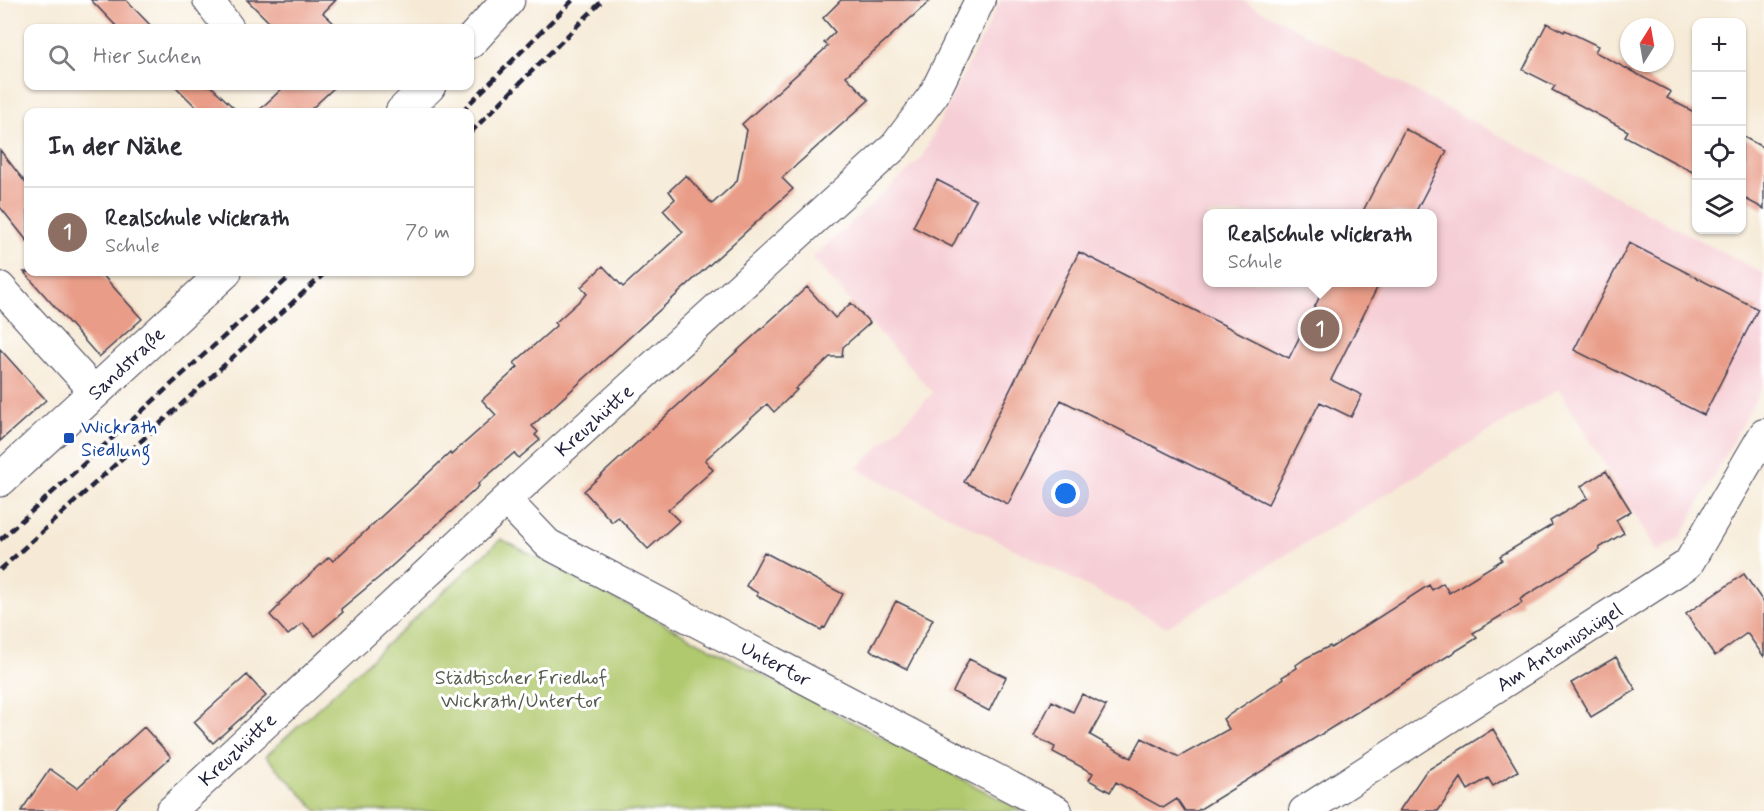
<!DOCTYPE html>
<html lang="de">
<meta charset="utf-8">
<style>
:root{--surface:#fff;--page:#f7f7f7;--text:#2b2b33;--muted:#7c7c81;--line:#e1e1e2;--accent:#b5179e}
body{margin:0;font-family:Mynerve,sans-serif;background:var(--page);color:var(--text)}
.controls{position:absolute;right:18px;top:18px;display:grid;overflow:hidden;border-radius:12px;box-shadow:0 2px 4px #0004}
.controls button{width:54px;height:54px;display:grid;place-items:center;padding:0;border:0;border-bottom:2px solid var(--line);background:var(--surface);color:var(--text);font:30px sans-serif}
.compass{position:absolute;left:1620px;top:18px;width:54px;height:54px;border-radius:50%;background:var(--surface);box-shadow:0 2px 4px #0004;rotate:11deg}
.you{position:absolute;left:1066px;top:494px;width:21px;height:21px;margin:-15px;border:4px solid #fff;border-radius:50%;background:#1a73e8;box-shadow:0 0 0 9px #1a73e833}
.badge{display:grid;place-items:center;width:39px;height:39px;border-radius:50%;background:var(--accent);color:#fff;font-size:20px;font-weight:700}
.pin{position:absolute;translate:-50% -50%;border:3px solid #fff;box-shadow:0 2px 6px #0006}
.popup{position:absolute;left:1203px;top:209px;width:234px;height:78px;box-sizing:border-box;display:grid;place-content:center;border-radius:12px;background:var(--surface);filter:drop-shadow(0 2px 4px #0005);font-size:20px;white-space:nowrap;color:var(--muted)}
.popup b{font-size:22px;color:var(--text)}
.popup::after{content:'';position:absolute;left:50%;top:100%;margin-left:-12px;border:12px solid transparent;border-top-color:var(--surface)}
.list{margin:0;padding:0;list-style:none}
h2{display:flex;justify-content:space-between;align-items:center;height:78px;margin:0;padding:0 24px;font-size:26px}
h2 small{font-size:20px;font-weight:400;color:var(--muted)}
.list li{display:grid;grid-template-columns:39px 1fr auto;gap:18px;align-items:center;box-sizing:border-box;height:90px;padding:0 24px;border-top:2px solid var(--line)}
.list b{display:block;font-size:22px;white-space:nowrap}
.list p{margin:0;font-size:20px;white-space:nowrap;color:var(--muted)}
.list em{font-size:20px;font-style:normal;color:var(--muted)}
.icon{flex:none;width:33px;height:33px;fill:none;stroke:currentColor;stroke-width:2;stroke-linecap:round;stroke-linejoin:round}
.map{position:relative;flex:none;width:1764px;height:811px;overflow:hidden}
.search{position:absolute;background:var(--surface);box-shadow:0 2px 4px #0004;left:24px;top:24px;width:450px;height:66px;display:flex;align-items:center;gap:15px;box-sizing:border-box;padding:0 21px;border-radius:12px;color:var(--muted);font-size:22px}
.panel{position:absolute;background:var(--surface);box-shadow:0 2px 4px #0004;left:24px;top:108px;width:450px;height:168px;border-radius:12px}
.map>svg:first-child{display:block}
.built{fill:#f6cfd6;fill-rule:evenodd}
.green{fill:#b1c96e;stroke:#6a7654;stroke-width:1.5}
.building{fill:#e99d88}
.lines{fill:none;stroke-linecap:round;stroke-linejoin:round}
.minor-casing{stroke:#424052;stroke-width:32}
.major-casing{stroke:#424052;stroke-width:35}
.minor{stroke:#fff;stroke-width:30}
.major{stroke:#fff;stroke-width:33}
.rail{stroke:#22223b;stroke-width:4.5;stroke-dasharray:9 4.5;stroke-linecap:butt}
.transit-dot{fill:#1a4fb4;stroke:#fff;stroke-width:2}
.labels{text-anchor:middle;stroke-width:6;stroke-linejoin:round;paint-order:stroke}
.street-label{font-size:20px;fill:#22223b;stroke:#fff}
.transit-label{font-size:20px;fill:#164399;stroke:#fff;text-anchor:start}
.park-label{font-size:20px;fill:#545c4d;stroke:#fff}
</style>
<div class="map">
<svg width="1764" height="811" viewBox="0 0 1764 811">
<rect width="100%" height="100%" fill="#fff"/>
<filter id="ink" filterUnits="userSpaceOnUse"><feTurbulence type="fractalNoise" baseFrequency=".0167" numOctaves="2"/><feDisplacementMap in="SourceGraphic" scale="12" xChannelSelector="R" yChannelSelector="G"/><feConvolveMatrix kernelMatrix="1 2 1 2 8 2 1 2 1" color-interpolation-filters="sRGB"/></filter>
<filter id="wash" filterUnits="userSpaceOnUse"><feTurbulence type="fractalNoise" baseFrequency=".008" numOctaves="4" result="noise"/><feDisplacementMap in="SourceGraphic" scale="24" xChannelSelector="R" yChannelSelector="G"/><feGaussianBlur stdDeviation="1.35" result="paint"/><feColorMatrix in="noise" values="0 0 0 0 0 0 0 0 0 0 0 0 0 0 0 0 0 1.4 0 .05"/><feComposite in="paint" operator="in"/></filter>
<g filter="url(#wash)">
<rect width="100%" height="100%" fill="#f6ead6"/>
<path class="built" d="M1001 0H1241L1764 274V384L1680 538 1657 551 1559 389 1167 627 857 469 933 393 812 258 921 159ZM1208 214H1432V282H1208Z"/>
<path class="green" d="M501 539 1023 811H317L266 756Z"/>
<g id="blocks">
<path class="building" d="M91 0H126L153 28H118Z
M247 0H336L323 13 339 28H275Z
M841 0H931L846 76 869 100 782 178 793 189 532 426 538 432 535 435 540 440 519 458 514 453 478 484 479 486 382 575 341 609 343 612 315 636 303 623 288 635 270 615 280 605 278 604 329 557 333 561 450 453 451 455 496 415 482 400 518 367 514 363 557 325 555 323 587 294 581 287 603 266 623 287 683 232 663 210 675 199 669 191 686 175 712 204 737 181 747 130 742 124 828 46 824 43 835 32 823 18Z
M1547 23 1564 32 1565 30 1598 46 1595 52 1671 92 1667 98 1696 113V174L1625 136 1628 131 1552 90 1555 86 1523 70Z
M175 86H211L238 112H201Z
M285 86H336L308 112H257Z
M1405 129 1447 151 1415 213H1362Z
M1742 136 1764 148V209L1742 197Z
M0 150 28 186V242L0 207Z
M937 180 976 200 952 247 913 227Z
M1629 243 1758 309 1704 415 1574 350Z
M1079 252 1289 358 1327 282H1380L1331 380 1362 395 1351 417 1320 402 1268 504 1061 400 1008 504 964 482Z
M24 272H100L142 319 99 357Z
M807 287 835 318 851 303 870 323 843 347 842 357H830L795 389 797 390 774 412 767 404 705 460 713 470 668 510 679 521 648 549 618 517 612 522 584 491Z
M0 349 46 400 0 441Z
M1606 471 1631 511 1616 520 1624 533 1599 548 1600 550 1520 599 1522 603 1473 633 1477 638 1197 811H1185L1177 799 1163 808 1116 782 1110 792 1089 780 1093 773 1053 752 1055 747 1034 736 1052 701 1073 712 1082 694 1106 706 1090 735 1131 758 1142 738 1179 757 1229 729 1223 719 1283 679 1282 677 1297 668 1296 665 1306 658 1330 646 1331 648 1429 585 1432 590 1443 583 1449 593 1502 560 1500 556 1552 525 1550 521 1588 498 1581 486Z
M764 552 843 594 825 628 823 627 821 630 757 596 758 593 746 586Z
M1744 574 1764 603V657L1747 633 1715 656 1686 614Z
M896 601 933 619 907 669 870 650Z
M1616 657 1636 690 1591 717 1571 683Z
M969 659 1006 677 989 711 953 692Z
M247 675 266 696 213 743 194 722Z
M144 727 171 757 121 802 114 811H21L50 769 77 788Z
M1493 729 1518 771 1493 786 1488 778 1468 790 1461 778 1438 811H1399L1426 771Z"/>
</g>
</g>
<g filter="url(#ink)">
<use href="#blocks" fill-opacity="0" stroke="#424052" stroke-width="1.5"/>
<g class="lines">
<g class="minor-casing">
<path id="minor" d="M208 0 229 28
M0 287 95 392
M506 500 548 544 1057 811
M171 811 506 500 895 146 934 94 980 0
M1304 811 1688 564 1764 434"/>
</g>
<g class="major-casing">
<path id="major" d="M470 42 508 0
M402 112 429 86
M0 480 225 272"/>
</g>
<use href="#minor" class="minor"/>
<use href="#major" class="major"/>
<path class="rail" d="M461 112 573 0
M470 133 603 0
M0 540 295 272
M0 570 326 272"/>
</g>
</g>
<rect class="transit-dot" x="63" y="432" width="12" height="12" rx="3"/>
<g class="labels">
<g class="street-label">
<text transform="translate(126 363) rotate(-43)" y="7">Sandstraße</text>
<text transform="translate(594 420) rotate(-42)" y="7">Kreuzhütte</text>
<text transform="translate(1559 647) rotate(-33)" y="7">Am Antoniushügel</text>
<text transform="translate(776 663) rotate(28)" y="7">Untertor</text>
<text transform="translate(237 749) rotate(-43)" y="7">Kreuzhütte</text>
</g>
<g class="transit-label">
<text x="81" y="433">Wickrath<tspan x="81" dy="23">Siedlung</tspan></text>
</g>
<g class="park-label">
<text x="521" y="684">Städtischer Friedhof<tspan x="521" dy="23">Wickrath/Untertor</tspan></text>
</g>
</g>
</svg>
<div class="controls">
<button>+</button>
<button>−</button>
<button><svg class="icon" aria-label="locate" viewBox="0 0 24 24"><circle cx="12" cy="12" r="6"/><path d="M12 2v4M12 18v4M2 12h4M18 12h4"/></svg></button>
<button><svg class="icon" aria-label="layers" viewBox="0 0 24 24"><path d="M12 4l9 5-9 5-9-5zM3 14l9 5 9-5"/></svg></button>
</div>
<svg class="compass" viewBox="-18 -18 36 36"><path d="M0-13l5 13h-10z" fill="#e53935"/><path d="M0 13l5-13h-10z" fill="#7c7c81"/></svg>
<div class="you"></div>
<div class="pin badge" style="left:1320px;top:329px;background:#8d6e63">1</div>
<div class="popup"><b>Realschule Wickrath</b>Schule</div>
<div class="search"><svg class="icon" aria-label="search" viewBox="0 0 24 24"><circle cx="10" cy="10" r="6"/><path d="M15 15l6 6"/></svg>Hier suchen</div>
<section class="panel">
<h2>In der Nähe<small></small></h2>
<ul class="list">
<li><span class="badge" style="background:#8d6e63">1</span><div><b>Realschule Wickrath</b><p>Schule</p></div><em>70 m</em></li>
</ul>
</section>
</div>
